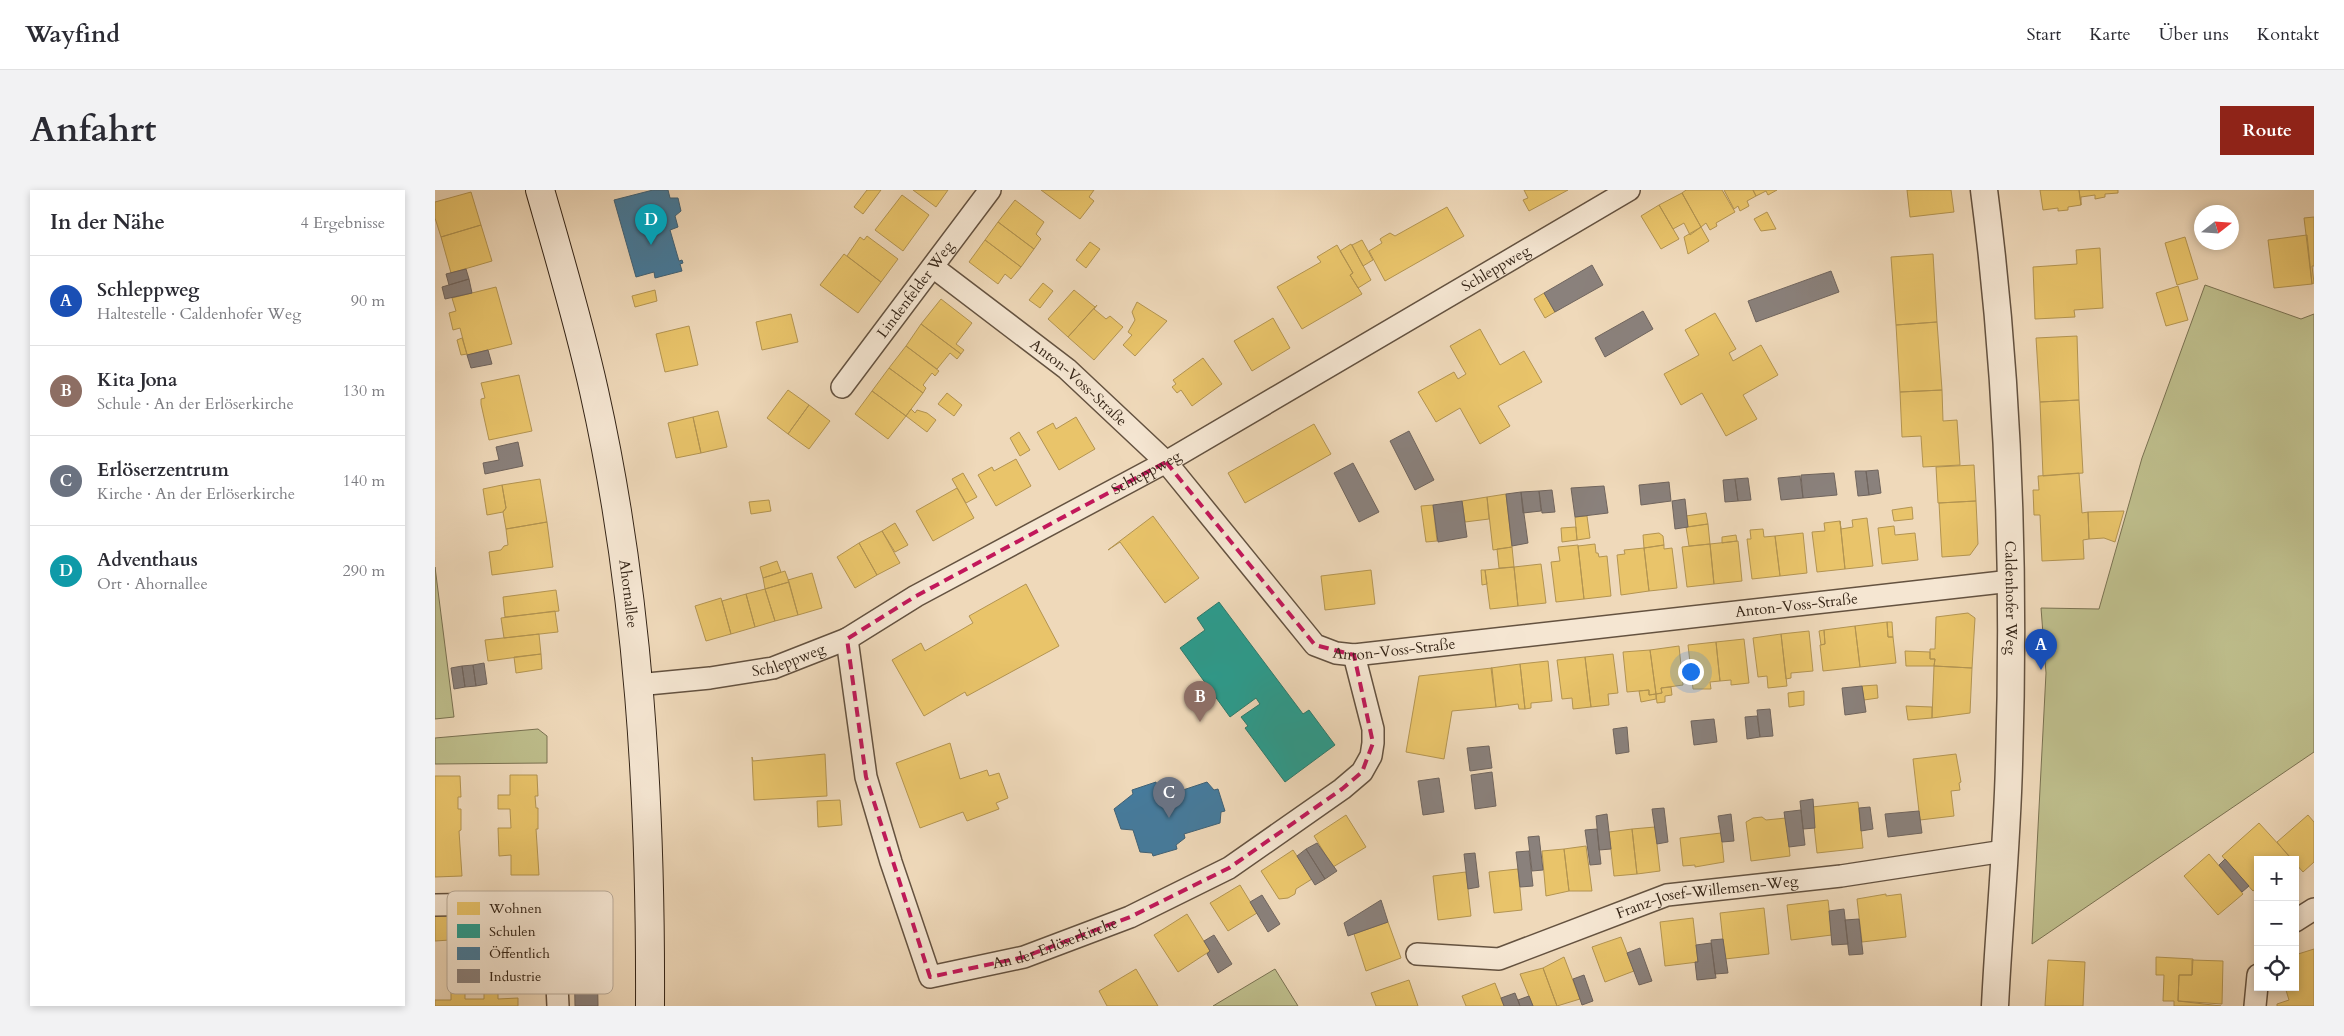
<!DOCTYPE html>
<html lang="de">
<meta charset="utf-8">
<style>
:root{--surface:#fff;--page:#f2f2f3;--text:#2b2b33;--muted:#7c7c81;--line:#e1e1e2;--accent:#8f2418}
body{margin:0;font-family:Cardo,serif;background:var(--page);color:var(--text)}
.controls{position:absolute;right:15px;bottom:15px;display:grid;overflow:hidden;border-radius:0px;box-shadow:0 2px 8px #0003}
.controls button{width:45px;height:45px;display:grid;place-items:center;padding:0;border:0;border-bottom:1px solid var(--line);background:var(--surface);color:var(--text);font:25px sans-serif}
.compass{position:absolute;left:1759px;top:15px;width:45px;height:45px;border-radius:50%;background:var(--surface);box-shadow:0 2px 8px #0003;rotate:73deg}
.you{position:absolute;left:1255px;top:481px;width:18px;height:18px;margin:-12px;border:4px solid #fff;border-radius:50%;background:#1a73e8;box-shadow:0 0 0 8px #1a73e833}
.badge{display:grid;place-items:center;width:32px;height:32px;border-radius:50%;background:var(--accent);color:#fff;font-size:16px;font-weight:700}
.pin{position:absolute;translate:-50% -41px;filter:drop-shadow(0 1px 2px #0008)}
.pin::after{content:'';position:absolute;top:26px;width:18px;height:15px;background:inherit;clip-path:polygon(0 0,100% 0,50% 100%)}
.list{margin:0;padding:0;list-style:none}
h2{display:flex;justify-content:space-between;align-items:center;height:65px;margin:0;padding:0 20px;font-size:21px}
h2 small{font-size:16px;font-weight:400;color:var(--muted)}
.list li{display:grid;grid-template-columns:32px 1fr auto;gap:15px;align-items:center;box-sizing:border-box;height:90px;padding:0 20px;border-top:1px solid var(--line)}
.list b{display:block;font-size:19px;white-space:nowrap}
.list p{margin:0;font-size:16px;white-space:nowrap;color:var(--muted)}
.list em{font-size:16px;font-style:normal;color:var(--muted)}
.icon{flex:none;width:28px;height:28px;fill:none;stroke:currentColor;stroke-width:2;stroke-linecap:round;stroke-linejoin:round}
.map{position:relative;flex:none;width:1879px;height:816px;overflow:hidden;border-radius:0px}
header{display:flex;align-items:center;gap:30px;box-sizing:border-box;height:70px;padding:0 25px;background:var(--surface);border-bottom:1px solid var(--line)}
header strong{font-size:24px}
nav{display:flex;gap:28px;margin-inline-start:auto;font-size:18px}
.intro{display:flex;align-items:center;justify-content:space-between;box-sizing:border-box;height:120px;padding:0 30px}
h1{margin:0;font-size:35px}
.button{padding:12px 22px;border-radius:0px;background:var(--accent);color:#fff;font-size:18px;font-weight:700}
main{display:flex;gap:30px;padding:0 30px}
aside{flex:1;background:var(--surface);border-radius:0px;box-shadow:0 2px 8px #0003}
.map>svg:first-child{display:block}
.green{fill:#bebe8c;stroke:#7a7252}
.homes{fill:#e9c46a;stroke:#b39451}
.schools{fill:#2a9d8f;stroke:#2d796b}
.public{fill:#457b9d;stroke:#406175}
.industry{fill:#8a817c;stroke:#70655e}
.lines{fill:none;stroke-linecap:round;stroke-linejoin:round}
.minor-casing{stroke:#645240;stroke-width:24}
.tertiary-casing{stroke:#645240;stroke-width:29}
.secondary-casing{stroke:#352517;stroke-width:30}
.minor{stroke:#f5e6d2;stroke-width:21}
.tertiary{stroke:#f5e6d2;stroke-width:26}
.secondary{stroke:#f5e6d2;stroke-width:28}
.marked{fill:none;stroke:#c2185b;stroke-width:4;stroke-dasharray:10 6;stroke-linejoin:round}
.labels{text-anchor:middle;stroke-width:5;stroke-linejoin:round;paint-order:stroke}
.street-label{font-size:15px;fill:#352517;stroke:#f5e6d2}
.key{fill:#f5e6d2;stroke:#bbac9a;stroke-width:1}
.key-label{font-size:14px;fill:#352517}
</style>
<header>
<strong>Wayfind</strong>
<nav><a>Start</a><a>Karte</a><a>Über uns</a><a>Kontakt</a></nav>
</header>
<div class="intro"><h1>Anfahrt</h1><a class="button">Route</a></div>
<main>
<aside>
<h2>In der Nähe<small>4 Ergebnisse</small></h2>
<ul class="list">
<li><span class="badge" style="background:#1a4fb4">A</span><div><b>Schleppweg</b><p>Haltestelle · Caldenhofer Weg</p></div><em>90 m</em></li>
<li><span class="badge" style="background:#8d6e63">B</span><div><b>Kita Jona</b><p>Schule · An der Erlöserkirche</p></div><em>130 m</em></li>
<li><span class="badge" style="background:#6b7280">C</span><div><b>Erlöserzentrum</b><p>Kirche · An der Erlöserkirche</p></div><em>140 m</em></li>
<li><span class="badge" style="background:#0f9aa8">D</span><div><b>Adventhaus</b><p>Ort · Ahornallee</p></div><em>290 m</em></li>
</ul>
</aside>
<div class="map">
<svg width="1879" height="816" viewBox="0 0 1879 816">
<rect width="100%" height="100%" fill="#efd9ba"/>
<filter id="stains"><feTurbulence type="fractalNoise" baseFrequency=".004" numOctaves="4"/><feColorMatrix values="0 0 0 0 .2 0 0 0 0 .09 0 0 0 0 .02 0 0 0 .5 -.17"/></filter>
<radialGradient id="worn" r=".72"><stop offset=".6" stop-color="#630" stop-opacity="0"/><stop offset="1" stop-color="#630" stop-opacity=".3"/></radialGradient>
<path class="green" d="M1770 95 1866 129 1879 124V562L1597 754 1611 483 1606 418 1664 419 1707 268Z
M0 377 19 527 0 529Z
M103 539 112 546V573L0 574V548Z
M840 779 863 816H778Z"/>
<path class="homes" d="M432 0H446L428 24 419 17Z
M478 0H513L501 17Z
M606 0H659L654 7 659 11 645 29Z
M1089 0H1133L1094 21 1088 10 1093 8Z
M1251 0H1287L1300 22 1281 33 1282 36 1275 40 1271 33 1266 37 1247 3Z
M1289 0H1318L1321 6 1312 11 1314 16 1305 21 1303 16 1299 19Z
M1318 0H1342L1333 5 1331 1 1321 6Z
M1472 0H1516L1519 22 1475 27Z
M1605 0H1644L1646 15 1633 17V20L1623 21V18L1608 20Z
M1644 0H1683V3L1670 4V7L1660 9V5L1646 7V15Z
M36 2 46 35 6 47 0 28V12Z
M1247 3 1266 37 1255 45 1249 33 1238 39 1224 15Z
M467 5 494 25 468 61 440 40Z
M580 10 609 32 601 44 606 49 599 59 563 32Z
M1224 15 1244 49 1226 59 1206 26Z
M1012 17 1029 46 950 91 934 61 947 53 945 49 948 47 955 43 960 46Z
M1332 22 1341 39 1326 41 1319 29Z
M1879 27V76H1877L1879 93 1877 94 1869 28Z
M563 32 599 59 586 77 550 50Z
M46 35 57 71 16 83 6 47Z
M1266 37 1274 51 1253 64 1249 47Z
M1872 45 1877 94 1839 98 1833 50Z
M432 46 463 69 446 92 412 66 425 47 429 50Z
M1750 47 1763 89 1742 95 1730 53Z
M550 50 586 77 576 89 570 84 563 94 534 72Z
M927 50 938 70 928 76 917 55Z
M655 52 665 59 651 78 641 70Z
M916 54 936 90 923 98 915 85 918 83 905 61Z
M902 55 918 83 915 85 927 104 867 139 842 97 886 72 882 67Z
M1665 58 1668 118 1639 120 1640 127 1600 129 1598 77 1642 74 1641 60Z
M409 64 446 92 423 123 385 95Z
M1498 64 1502 132 1461 135 1456 67Z
M608 93 618 101 605 118 594 110Z
M1743 96 1753 130 1731 136 1721 103Z
M61 97 77 154 32 165 25 138 18 140 14 123 21 121 17 108Z
M220 100 222 111 200 117 197 106Z
M639 100 660 117 633 147 613 129Z
M1109 103 1120 122 1110 128 1099 109Z
M506 109 537 133 521 154 529 160 526 164 486 134Z
M702 112 732 131 700 166 688 155 697 145 693 142 700 130 697 122Z
M662 115 659 119 671 129 675 126 688 137 659 170 633 147Z
M1280 123 1301 159 1294 163 1298 171 1326 155 1343 185 1308 205 1322 229 1291 246 1267 203 1246 215 1229 184 1264 165 1250 140Z
M356 124 363 152 327 160 321 132Z
M838 128 855 158 817 181 799 151Z
M1502 132 1507 200 1465 202 1461 135Z
M486 134 526 164 522 169 515 163 502 179 471 156Z
M254 136 263 175 230 182 221 144Z
M1045 139 1065 175 1089 161 1107 192 1063 216 1075 236 1045 254 1025 218 1001 232 983 202 1019 182 1023 189 1031 184 1015 156Z
M1642 146 1644 210 1605 212 1601 148Z
M27 148 32 164 26 165 22 150Z
M471 156 504 181 500 186 497 183 488 195 491 198 488 203 454 178Z
M768 168 787 194 757 216 746 200 742 203 737 197 741 194 738 190Z
M454 178 488 203 471 226 437 201Z
M84 185 97 241 54 250 46 214V209L50 208 46 193Z
M353 200 374 215 353 244 332 228Z
M1507 200 1508 231 1522 230 1525 275 1488 277 1486 246 1467 247 1465 202Z
M437 201 471 226 453 249 420 224Z
M512 203 527 215 519 226 503 214Z
M1644 210 1648 283 1608 286 1605 212Z
M374 215 395 231 374 259 353 244Z
M476 219 480 223 482 220 492 223 501 230 492 242 471 226Z
M283 221 292 257 266 263 258 227Z
M258 227 266 263 241 268 233 233Z
M641 227 660 259 624 280 602 242 618 233 621 239Z
M879 234 896 264 810 313 793 283Z
M584 242 595 260 585 266 575 248Z
M581 269 596 296 561 316 543 285 557 277 559 281Z
M1539 275 1541 311 1503 313 1501 277Z
M528 283 542 307 531 313 517 289Z
M1644 283 1647 323 1653 322 1654 349 1648 350 1649 369 1607 371 1605 325H1599L1598 300H1604L1603 286Z
M105 289 112 332 71 339 68 322 71 318 67 295Z
M67 295 71 318 68 322 52 325 48 299Z
M522 298 539 328 498 351 481 321Z
M1071 304 1077 357 1058 360 1052 307Z
M1052 307 1054 329 1030 332 1027 311Z
M334 310 336 321 316 324 314 312Z
M1541 311 1543 354 1535 365 1507 367 1504 313Z
M998 315 1002 351 991 352 986 316Z
M1477 317 1478 329 1459 331 1457 320Z
M1689 321 1680 352 1669 348 1654 349 1653 322Z
M1271 323 1273 334 1253 337 1251 326Z
M718 326 764 388 730 413 685 352 673 360Z
M1152 326 1155 348 1142 350 1140 327Z
M1432 328 1438 376 1410 379 1405 331 1406 339 1418 337 1417 330Z
M1405 331 1410 379 1382 382 1377 342 1390 341 1389 333Z
M112 332 118 377 57 385 54 362 66 360 69 356 73 355 71 339Z
M460 333 473 355 460 362 447 341Z
M1273 334 1275 354 1254 356 1251 337Z
M1459 336 1460 345 1480 343 1483 370 1447 374 1443 338Z
M1141 337 1142 350 1127 352 1126 338Z
M1328 339 1329 347 1340 346 1345 386 1317 389 1312 349H1316L1315 340Z
M447 341 465 373 442 385 424 353Z
M1224 343 1228 346 1229 355 1209 358 1208 345Z
M1368 343 1372 383 1345 386 1340 346Z
M1301 345 1302 351 1287 353V347Z
M1303 351 1307 391 1279 394 1275 354Z
M424 353 442 385 420 398 402 367Z
M1160 354 1161 363H1163L1164 367 1172 366 1176 406 1149 409 1143 356Z
M1275 354 1279 394 1252 397 1247 357Z
M1143 355 1149 409 1121 412 1116 372 1125 371 1123 357Z
M1229 355V359L1237 358 1242 398 1214 401 1209 358Z
M1077 357 1079 377 1064 378 1062 359Z
M1209 358 1214 401 1186 405 1182 365 1190 364 1189 360Z
M342 371 346 382 328 388 325 377Z
M1106 374 1111 413 1083 416 1079 377Z
M1079 377 1083 416 1055 419 1050 380Z
M936 380 940 414 890 420 886 386Z
M1046 380H1050L1052 394 1047 395Z
M350 381 354 392 330 399 328 388Z
M377 383 387 418 363 425 353 390Z
M354 392 363 425 340 431 330 399Z
M591 394 624 456 532 506 530 502 489 526 457 470 486 453 490 461 538 433 534 426Z
M330 399 340 431 320 437 311 404Z
M121 400 124 421 70 427 68 407Z
M311 404 320 437 296 444 287 411Z
M286 408 296 444 271 451 260 416Z
M120 421 123 442 69 448 66 428Z
M1533 423 1540 428 1537 478 1499 476 1500 469H1495V459H1500L1501 427Z
M1452 432 1453 447H1458L1461 473 1425 477 1420 436Z
M1452 432H1457L1458 447H1453Z
M1420 436 1425 477 1388 481 1385 455 1390 454 1389 440Z
M1389 440 1390 454 1386 455 1384 441Z
M1374 441 1378 481 1356 483V488L1351 489 1346 444Z
M104 444 106 464 53 471 50 450Z
M1346 444 1352 496 1333 498 1332 486 1323 487 1318 448Z
M1309 449 1314 493 1296 495V490L1285 491 1281 452Z
M1281 452 1285 491 1275 492 1276 499H1258L1253 455Z
M1244 456 1248 495 1226 498 1227 503 1221 504 1215 460Z
M1215 460 1221 504 1214 505V500L1192 502 1188 462Z
M1470 461 1495 462V469H1500L1499 476H1471Z
M106 464 107 479 81 483 79 467Z
M1178 464 1183 503 1173 504 1174 515 1156 517 1150 467Z
M1150 467 1156 517 1138 519 1137 508 1127 509 1122 470Z
M1113 471 1117 511 1096 513V518L1090 519 1085 474Z
M1085 474 1090 519H1084L1083 514 1061 517 1056 478Z
M1499 476 1537 478 1535 523 1497 528Z
M1057 478 1061 517 1017 521 1009 569 971 562 984 486Z
M1442 495 1443 508 1429 510 1427 496Z
M1236 497 1237 505 1230 506V512L1222 513 1221 504 1227 503 1226 498Z
M1214 500V505L1221 504V509L1206 512 1204 501Z
M1369 501V515L1354 517 1353 503Z
M1471 516 1497 517V528L1473 530Z
M515 553 525 589 552 580 554 586 564 583 573 608 561 613 564 619 532 631 528 622 485 638 461 573Z
M390 564 392 606 319 610 317 567 318 571Z
M1521 564 1526 592 1524 593 1525 600 1516 601 1519 626 1485 630 1478 569Z
M75 585H102L103 606H100L101 618H103V639H101L104 685H76V665L64 666 63 638H76L75 619H63V605H75Z
M0 586H25L26 607H23V619H26V640L24 641 27 686 0 687Z
M405 610 407 635 383 637 382 611Z
M1423 612 1428 658 1382 663 1377 617Z
M911 625 931 657 898 677 879 646Z
M1873 625 1879 632V672L1868 682 1860 673V670H1857L1842 652Z
M1327 627 1331 630 1351 628 1355 666 1316 671 1311 632 1318 628Z
M1824 633 1856 668 1823 670V697L1818 701 1787 666Z
M1220 637 1225 681 1202 684 1197 639Z
M1197 639 1202 684 1179 686 1174 642Z
M1286 643 1289 672 1260 677V675L1248 676 1245 648Z
M1151 656 1157 701H1134L1129 659Z
M1129 659 1134 701 1111 706 1107 661Z
M858 660 877 689 861 699 860 704 853 708 844 709 826 681Z
M1774 664 1808 704 1783 725 1749 686Z
M1083 679 1087 720 1059 723 1054 682Z
M1031 682 1036 726 1003 730 998 686Z
M805 695 822 723 793 741 775 713Z
M1451 704V706L1466 704 1471 747 1427 752 1422 709Z
M1393 710 1397 745 1356 750 1352 715Z
M1329 718 1334 764 1290 769 1285 723Z
M82 724V749H62L63 761H48V750H30V761L15 762V750L0 751V725Z
M752 724 775 761 743 782 719 745Z
M1258 728 1263 772 1230 776 1225 732Z
M953 732 966 768 931 781 919 744Z
M1186 747 1199 781 1170 792 1157 757Z
M1879 759V816H1842V814L1854 810 1850 797H1860V765Z
M1129 767 1145 809 1122 816 1108 778Z
M1721 767 1758 769 1757 785H1744L1743 811 1786 816H1739V811H1728L1729 785H1721Z
M1613 770 1650 772 1648 816H1610Z
M1757 770 1788 771 1787 814 1743 811 1744 785H1757Z
M1108 778 1122 816H1098L1085 784Z
M701 779 723 816H672L664 801Z
M974 790 983 816H941L936 803Z
M1060 793 1069 816H1031L1027 806Z
M63 797V809L83 808V816H0V810H16V798H30V809H49V798Z"/>
<path class="schools" d="M784 412 868 524 874 520 900 555 850 592 810 538 813 536 806 527 825 514 821 508 795 527 745 458 770 440 762 428Z"/>
<path class="public" d="M218 0H233L235 8H243L246 21 240 26 243 37 235 40 244 71 247 70 248 73 245 74 247 81 220 88 219 82 201 87 179 10Z
M721 592 722 596 733 597 736 604 772 592 779 600 783 599 790 621 786 622 785 633 749 644 750 648 741 655 742 659 718 666 717 663 705 662 698 640 686 639 679 619 698 604 697 600Z"/>
<path class="industry" d="M1157 75 1168 95 1120 122 1109 103Z
M31 79 34 89 14 95 11 84Z
M1396 81 1404 102 1321 132 1313 111Z
M34 89 37 103 10 109 7 97Z
M1208 121 1218 139 1170 167 1160 148Z
M53 160 57 174 36 178 32 165Z
M974 241 999 290 980 300 955 251Z
M83 252 88 276 50 284 48 273 64 270 61 257Z
M918 273 944 322 924 332 899 283Z
M1443 280 1446 303 1434 305 1431 281Z
M1420 281H1431L1434 305 1423 306Z
M1399 283 1402 305 1368 308 1366 285Z
M1365 286 1368 308 1346 310 1343 288Z
M1313 288 1316 310 1303 311 1300 289Z
M1300 289 1303 311 1290 312 1288 290Z
M1234 292 1236 311 1206 315 1204 295Z
M1169 296 1173 323 1140 327 1136 298Z
M1117 300 1120 322 1107 323 1104 301Z
M1104 301 1106 321 1088 323 1086 302Z
M1086 302 1093 353 1077 356 1071 304Z
M1250 309 1253 337 1240 339 1237 311Z
M1027 311 1032 347 1003 352 998 315Z
M49 473 52 494 41 496 38 475Z
M38 475 41 496 30 497 27 476Z
M27 476 30 497 19 499 16 478Z
M1427 496 1431 522 1410 525 1407 498Z
M1335 519 1338 546 1325 547 1322 520Z
M1322 526 1325 547 1312 549 1310 527Z
M1279 529 1282 552 1259 555 1256 531Z
M1192 537 1194 562 1181 564 1178 539Z
M1054 556 1057 578 1035 581 1032 558Z
M1057 582 1061 616 1040 619 1036 585Z
M1004 588 1009 622 988 625 983 591Z
M1378 609 1380 638 1368 639 1365 611Z
M1435 617 1438 639 1426 641 1424 618Z
M1229 618 1233 652 1222 654 1217 619Z
M1366 620 1370 655 1354 657 1349 622Z
M1484 621 1487 643 1453 647 1450 624Z
M1172 624 1176 659 1164 660 1161 626Z
M1296 624 1299 651 1287 652 1283 626Z
M1162 639 1166 674 1155 675 1150 640Z
M1104 646 1108 680 1097 681 1093 647Z
M882 653 902 681 890 689 871 659Z
M871 659 890 689 880 695 862 666Z
M1094 661 1098 696 1085 697 1081 662Z
M1040 663 1044 697 1033 699 1029 664Z
M1790 669 1814 696 1807 702 1784 675Z
M138 705H161L163 816H140Z
M827 705 845 734 833 742 815 712Z
M946 710 953 732 913 746 909 733Z
M1409 719 1413 754 1397 755 1394 721Z
M1424 729 1428 764 1414 765 1410 730Z
M779 745 797 774 783 783 772 764 775 761 769 751Z
M1288 749 1293 783 1280 784 1276 750Z
M1276 753 1281 788 1262 790 1260 772H1263L1261 755Z
M1205 758 1217 791 1204 795 1192 763Z
M1149 785 1158 811 1147 815 1138 789Z
M1080 803 1085 816H1069L1066 808Z
M1094 806 1098 816H1085L1083 810Z"/>
<g class="lines">
<g class="minor-casing">
<g id="minor">
<path id="s1" d="M498 77 632 179 731 272 880 455 901 463 919 465 1576 391"/>
<path id="s2" d="M407 197 555 0"/>
<path id="s3" d="M412 449 431 587 456 672 495 787 589 767 695 727 794 678 907 599 927 582 936 566 938 553V539L919 465"/>
<path id="s4" d="M202 495 275 488 338 478 412 449 481 406 731 272 1194 0"/>
<path d="M0 715 118 713 123 816"/>
<path d="M1860 731 1879 719"/>
<path id="s5" d="M982 764 1064 769 1232 705 1406 686 1569 661"/>
<path d="M1820 816 1823 785"/>
</g>
</g>
<g class="tertiary-casing">
<g id="tertiary">
<path id="s6" d="M1549 0C1574 190 1580 383 1574 574 1572 655 1564 735 1560 816"/>
</g>
</g>
<g class="secondary-casing">
<g id="secondary">
<path id="s7" d="M105 0C124 66 144 133 159 201 204 402 216 611 215 816"/>
</g>
</g>
<use href="#minor" class="minor"/>
<use href="#tertiary" class="tertiary"/>
<use href="#secondary" class="secondary"/>
</g>
<path class="marked" d="M731 272 880 455 919 465 938 553 927 582 907 599 794 678 695 727 589 767 495 787 431 587 412 449 481 406Z"/>
<g class="labels">
<g class="street-label">
<text dy="5" stroke="none"><textPath href="#s4" startOffset="964">Schleppweg</textPath></text>
<text dy="5" stroke="none"><textPath href="#s2" startOffset="122">Lindenfelder Weg</textPath></text>
<text dy="5" stroke="none"><textPath href="#s1" startOffset="186">Anton-Voss-Straße</textPath></text>
<text dy="5" stroke="none"><textPath href="#s4" startOffset="559">Schleppweg</textPath></text>
<text dy="5" stroke="none"><textPath href="#s7" startOffset="414">Ahornallee</textPath></text>
<text dy="5" stroke="none"><textPath href="#s6" startOffset="409">Caldenhofer Weg</textPath></text>
<text dy="5" stroke="none"><textPath href="#s1" startOffset="1026">Anton-Voss-Straße</textPath></text>
<text dy="5" stroke="none"><textPath href="#s1" startOffset="621">Anton-Voss-Straße</textPath></text>
<text dy="5" stroke="none"><textPath href="#s4" startOffset="154">Schleppweg</textPath></text>
<text dy="5" stroke="none"><textPath href="#s5" startOffset="301">Franz-Josef-Willemsen-Weg</textPath></text>
<text dy="5" stroke="none"><textPath href="#s3" startOffset="479">An der Erlöserkirche</textPath></text>
</g>
</g>
<rect x="12" y="701" width="166" height="103" rx="8" class="key"/>
<rect x="22" y="712" width="23" height="13" fill="#e9c46a"/>
<rect x="22" y="734" width="23" height="14" fill="#2a9d8f"/>
<rect x="22" y="757" width="23" height="13" fill="#457b9d"/>
<rect x="22" y="779" width="23" height="14" fill="#8a817c"/>
<g class="key-label">
<text x="54" y="723">Wohnen</text>
<text x="54" y="746">Schulen</text>
<text x="54" y="768">Öffentlich</text>
<text x="54" y="791">Industrie</text>
</g>
<rect width="100%" height="100%" filter="url(#stains)"/>
<rect width="100%" height="100%" fill="url(#worn)"/>
</svg>
<div class="controls">
<button>+</button>
<button>−</button>
<button><svg class="icon" aria-label="locate" viewBox="0 0 24 24"><circle cx="12" cy="12" r="6"/><path d="M12 2v4M12 18v4M2 12h4M18 12h4"/></svg></button>
</div>
<svg class="compass" viewBox="-18 -18 36 36"><path d="M0-13l5 13h-10z" fill="#e53935"/><path d="M0 13l5-13h-10z" fill="#7c7c81"/></svg>
<div class="you"></div>
<div class="pin badge" style="left:1606px;top:480px;background:#1a4fb4">A</div>
<div class="pin badge" style="left:765px;top:532px;background:#8d6e63">B</div>
<div class="pin badge" style="left:734px;top:628px;background:#6b7280">C</div>
<div class="pin badge" style="left:216px;top:55px;background:#0f9aa8">D</div>
</div>
</main>
